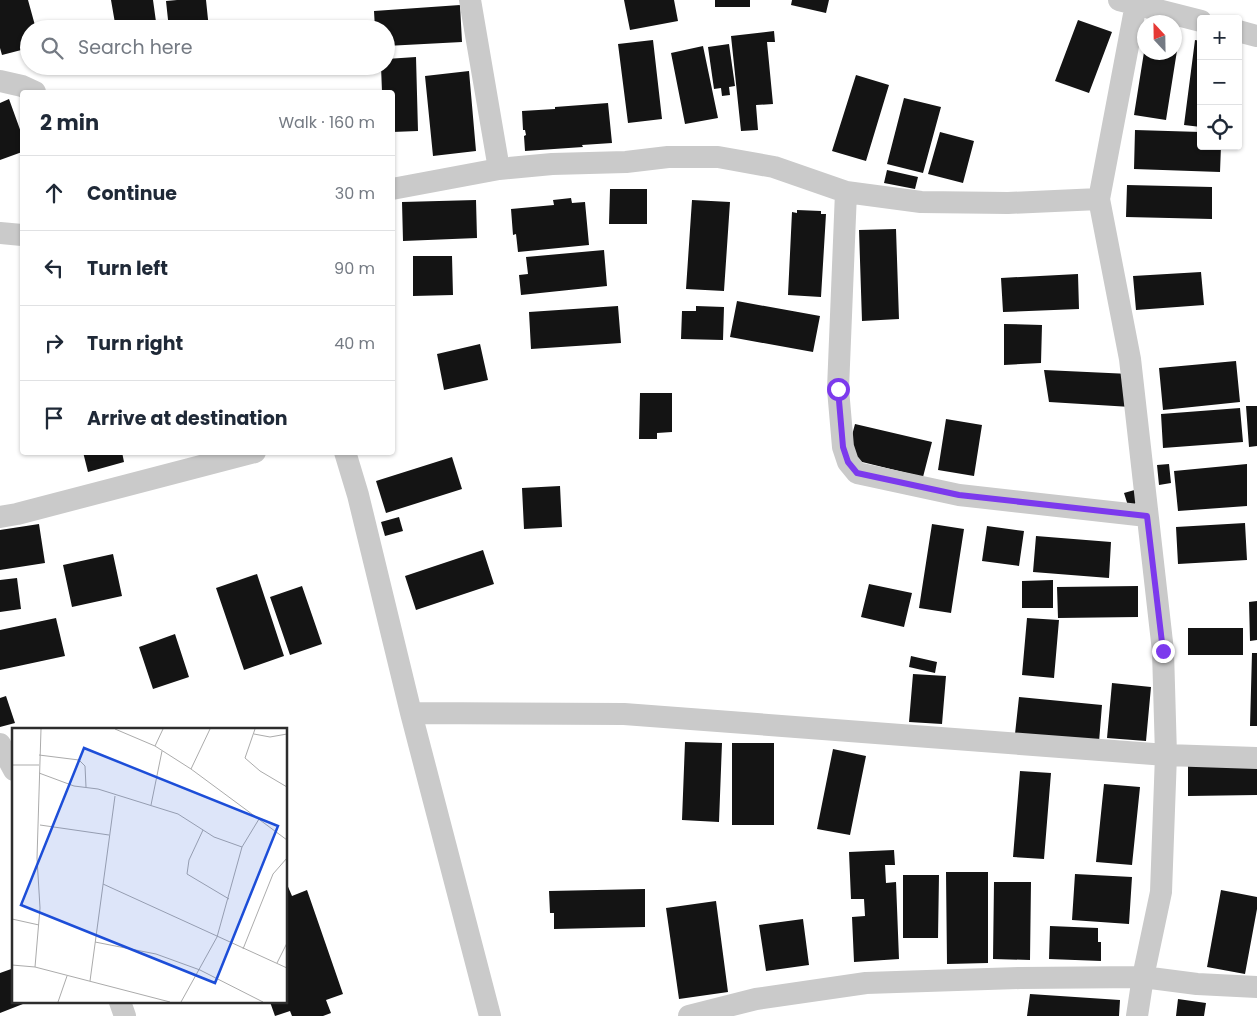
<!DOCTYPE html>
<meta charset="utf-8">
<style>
:root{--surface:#fff;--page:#f2f2f3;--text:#1f2937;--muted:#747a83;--line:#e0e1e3}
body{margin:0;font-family:Poppins,sans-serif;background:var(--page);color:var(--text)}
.controls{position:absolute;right:15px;top:15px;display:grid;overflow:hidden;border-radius:5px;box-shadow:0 1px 4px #0004}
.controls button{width:45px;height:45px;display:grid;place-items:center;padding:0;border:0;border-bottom:1px solid var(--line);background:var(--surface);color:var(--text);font:25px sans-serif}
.compass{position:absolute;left:1137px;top:15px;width:45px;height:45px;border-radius:50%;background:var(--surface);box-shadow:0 1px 4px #0004;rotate:338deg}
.stop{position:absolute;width:15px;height:15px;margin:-11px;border:4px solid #7c3aed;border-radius:50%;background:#fff}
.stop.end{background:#7c3aed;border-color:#fff;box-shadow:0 1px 5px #0008}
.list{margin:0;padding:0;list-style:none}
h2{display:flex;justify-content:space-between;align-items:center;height:65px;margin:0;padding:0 20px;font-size:21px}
h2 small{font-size:16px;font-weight:400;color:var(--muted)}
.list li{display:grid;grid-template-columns:32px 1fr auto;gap:15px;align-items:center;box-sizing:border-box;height:75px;padding:0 20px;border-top:1px solid var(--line)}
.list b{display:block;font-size:19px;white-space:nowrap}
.list em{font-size:16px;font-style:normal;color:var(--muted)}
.icon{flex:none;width:28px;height:28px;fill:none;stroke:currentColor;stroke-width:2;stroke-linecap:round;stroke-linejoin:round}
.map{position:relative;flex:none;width:1257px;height:1016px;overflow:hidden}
.search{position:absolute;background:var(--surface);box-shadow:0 1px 4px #0004;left:20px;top:20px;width:375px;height:55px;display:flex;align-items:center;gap:12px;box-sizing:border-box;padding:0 18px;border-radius:28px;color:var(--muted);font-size:19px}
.panel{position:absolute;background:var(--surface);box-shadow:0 1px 4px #0004;left:20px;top:90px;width:375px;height:365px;border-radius:5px}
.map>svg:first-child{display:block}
.building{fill:#141414}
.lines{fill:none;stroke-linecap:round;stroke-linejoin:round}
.street{stroke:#cacaca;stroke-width:22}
.route{stroke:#7c3aed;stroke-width:6}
.inset-road{fill:none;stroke:#ababab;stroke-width:1}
.view{fill:#1d4ed8;fill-opacity:0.15;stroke:#1d4ed8;stroke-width:2.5}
.inset-edge{fill:none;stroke:#2d2d2d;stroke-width:2.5}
</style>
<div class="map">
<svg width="1257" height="1016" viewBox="0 0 1257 1016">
<rect width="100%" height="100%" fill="#fff"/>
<path class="building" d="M0 0H28L36 29H29V48L2 55 0 48Z
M111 0H153L157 29H116Z
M177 0H206L209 29H169L166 1Z
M624 0H674L678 21 630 30Z
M715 0H750V7H715Z
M792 0H829L826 13 791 5Z
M460 5 462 42 386 46V29H375L374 11Z
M1078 20 1112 32 1089 93 1055 81Z
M774 31 775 42H767L773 104 756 105 758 130 741 131 731 36Z
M1174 37 1179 38 1166 120 1134 115 1144 52H1174Z
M653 40 662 119 628 123 618 44Z
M1195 40 1201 41V127L1184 125Z
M729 44 735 86 729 87 730 95 722 96 721 88 714 89 708 47Z
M703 46 718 118 685 124 671 53Z
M416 57 418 131 392 132V92H382L381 66H386V59Z
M121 66H164V67L122 73Z
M469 71 476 151 433 156 425 76Z
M856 75 889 85 866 161 832 151Z
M904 98 941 107 923 173 887 164Z
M9 99 22 135V152L0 160V103Z
M608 103 612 143 582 145 583 147 525 151 524 136 526 135 525 130H523L522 111 555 109V107Z
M1135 130 1201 132V146H1221L1220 172 1134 169Z
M940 132 974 141 963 183 928 174Z
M887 170 918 177 915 189 884 183Z
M1127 185 1212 187V219L1126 217Z
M610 189H647V224H609Z
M571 198 572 203 585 202 589 245 518 252 516 234 513 235 511 209 554 205 553 200Z
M476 200 477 238 403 241 402 202Z
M692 200 730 202 724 291 686 289Z
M797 210 821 211V214H826L821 297 788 295 792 212 797 213Z
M896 229 899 319 862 321 859 230Z
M604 250 607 286 521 295 519 275 528 274 526 257Z
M413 256H452L453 295 413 296Z
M1201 272 1204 305 1136 310 1133 276Z
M1078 274 1079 309 1003 312 1001 278Z
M737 301 820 316 813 352 730 337Z
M618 306 621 343 531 349 529 312Z
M696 306 724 307 723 340 681 339 682 311H696Z
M1004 324 1042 325 1041 363 1004 365Z
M480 344 488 380 444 390 437 354Z
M1236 361 1240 402 1163 410 1159 368Z
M1044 370 1130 374 1131 407 1049 402Z
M640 393H672V432L657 433V439H639Z
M1246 406H1257V446L1249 447Z
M1240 408 1243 442 1163 448 1161 414Z
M946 419 982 425 974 476 938 470Z
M855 424 932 442 923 477 846 458Z
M83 452H122L124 462 88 472Z
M452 457 462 489 386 513 376 481Z
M1169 464 1171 483 1159 485 1157 465Z
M1247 464V506L1178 511 1174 471Z
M560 486 562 527 524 529 522 488Z
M1138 489 1144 507 1130 512 1124 493Z
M399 517 403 531 385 536 381 522Z
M1245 523 1247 560 1178 564 1176 527Z
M39 524 45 563 0 570V530Z
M932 524 964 529 951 613 919 608Z
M987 526 1024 531 1019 566 982 561Z
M1036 536 1111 542 1109 578 1033 572Z
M483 550 494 584 416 610 405 576Z
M113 554 122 596 72 607 63 565Z
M257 574 284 656 244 670 216 588Z
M17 578 21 609 0 612V580Z
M1053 580V608H1022V581Z
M869 584 912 593 904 627 861 617Z
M302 586 322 644 290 655 270 597Z
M1138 586V617L1058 618 1057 587Z
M1257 601V640L1250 641 1249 602Z
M56 618 65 656 0 670V630Z
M1027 618 1059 620 1054 678 1022 675Z
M1188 628H1243V655H1188Z
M175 634 189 677 153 689 139 647Z
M1252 653H1257V726H1250Z
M911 656 937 662 935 673 909 667Z
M913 674 946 676 942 724 909 722Z
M1112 683 1151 687 1146 741 1107 738Z
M6 696 15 723 0 727V698Z
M1019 697 1102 705 1099 742 1015 734Z
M685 742 722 743 719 822 682 820Z
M732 743H774V825H732Z
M833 749 866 756 850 835 817 829Z
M1257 762V795L1188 796V764Z
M1020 771 1051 773 1044 859 1013 857Z
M1104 784 1140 787 1132 865 1096 862Z
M894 850 895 865H885L886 883 896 882 899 959 854 962 852 917 865 916 864 899H851L849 852Z
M946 872H988V963L947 964Z
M1075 874 1132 877 1129 924 1072 920Z
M903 875H939L938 938H903Z
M286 882 292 896 307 890 343 994 326 1000 331 1013 323 1016H292L290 1011 275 1016 270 1002H286Z
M994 882H1031L1030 960 993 959Z
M645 889V927L554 929V913H550L549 891Z
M1221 890 1257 897V909L1245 974 1207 967Z
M716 901 728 992 679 999 666 908Z
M803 919 809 965 766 971 759 925Z
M1050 926 1098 928V942H1101V961L1049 959Z
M14 968V1002H28L0 1013V973Z
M1030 994 1120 1000 1119 1016H1027Z
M1178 999 1206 1003 1204 1016H1176Z"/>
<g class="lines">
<path class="street" d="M470 0 499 169
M1119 0 1201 21
M1136 4 1099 199 1130 359 1163 651 1166 755 1161 892 1143 977 1137 1016
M1238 31 1257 36
M0 81 22 86 35 92
M392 189 499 169 552 164 626 162 668 157H718L774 167 846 192 921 202 1008 203 1099 199
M846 192 838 389 843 447 848 462 857 473 959 495 1147 516
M0 233 22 235
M345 452 358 495 411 713 490 1016
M0 517 17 514 255 452
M411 713 624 714 1166 755 1257 758
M0 744 14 770
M120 1002 125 1016
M689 1016 756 999 866 983 1020 978 1143 977 1197 984 1257 987"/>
</g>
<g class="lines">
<path class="route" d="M838 389 843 447 848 462 857 473 959 495 1147 516 1163 651"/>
</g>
<g transform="translate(12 728)">
<rect width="275" height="275" fill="#fff"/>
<path class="inset-road" d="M103 1 143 18 179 41 275 112M243 1 233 30 248 43 275 59M242 6 258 9 275 6M143 18 151 1M27 27 67 32 73 38 74 59M0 37H27M179 41 198 1M27 45 62 58 86 61 166 86 202 109 230 119M139 77 150 23M28 97 97 107M191 102 177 132 175 146 217 171M91 156 275 240M0 191 27 197M83 214 144 226 188 242 251 274M231 221 261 146 275 130M265 235 275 215M0 237 23 239 158 274M23 239 28 180 25 130 29 1M78 253 103 68M46 274 55 248M169 274 205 209 230 119 247 91"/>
<path class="view" d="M72 20 266 98 203 255 9 177Z"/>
<rect width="275" height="275" class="inset-edge"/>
</g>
</svg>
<div class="controls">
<button>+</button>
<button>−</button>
<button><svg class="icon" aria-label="locate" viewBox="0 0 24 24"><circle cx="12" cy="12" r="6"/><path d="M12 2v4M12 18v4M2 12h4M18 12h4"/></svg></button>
</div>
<svg class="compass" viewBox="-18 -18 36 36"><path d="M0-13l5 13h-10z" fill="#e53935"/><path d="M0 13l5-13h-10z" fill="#747a83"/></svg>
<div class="stop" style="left:838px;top:389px"></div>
<div class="stop end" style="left:1163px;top:651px"></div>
<div class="search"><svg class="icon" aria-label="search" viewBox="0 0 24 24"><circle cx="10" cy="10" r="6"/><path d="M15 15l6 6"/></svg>Search here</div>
<section class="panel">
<h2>2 min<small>Walk · 160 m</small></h2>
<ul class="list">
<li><svg class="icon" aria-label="ahead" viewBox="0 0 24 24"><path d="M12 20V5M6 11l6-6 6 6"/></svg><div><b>Continue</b></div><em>30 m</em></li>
<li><svg class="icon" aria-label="left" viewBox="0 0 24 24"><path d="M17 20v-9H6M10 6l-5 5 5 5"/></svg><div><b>Turn left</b></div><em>90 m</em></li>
<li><svg class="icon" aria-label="right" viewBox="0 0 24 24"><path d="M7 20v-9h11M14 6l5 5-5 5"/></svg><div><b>Turn right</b></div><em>40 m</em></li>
<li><svg class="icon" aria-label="arrive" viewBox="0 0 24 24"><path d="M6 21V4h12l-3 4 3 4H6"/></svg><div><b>Arrive at destination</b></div></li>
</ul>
</section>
</div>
